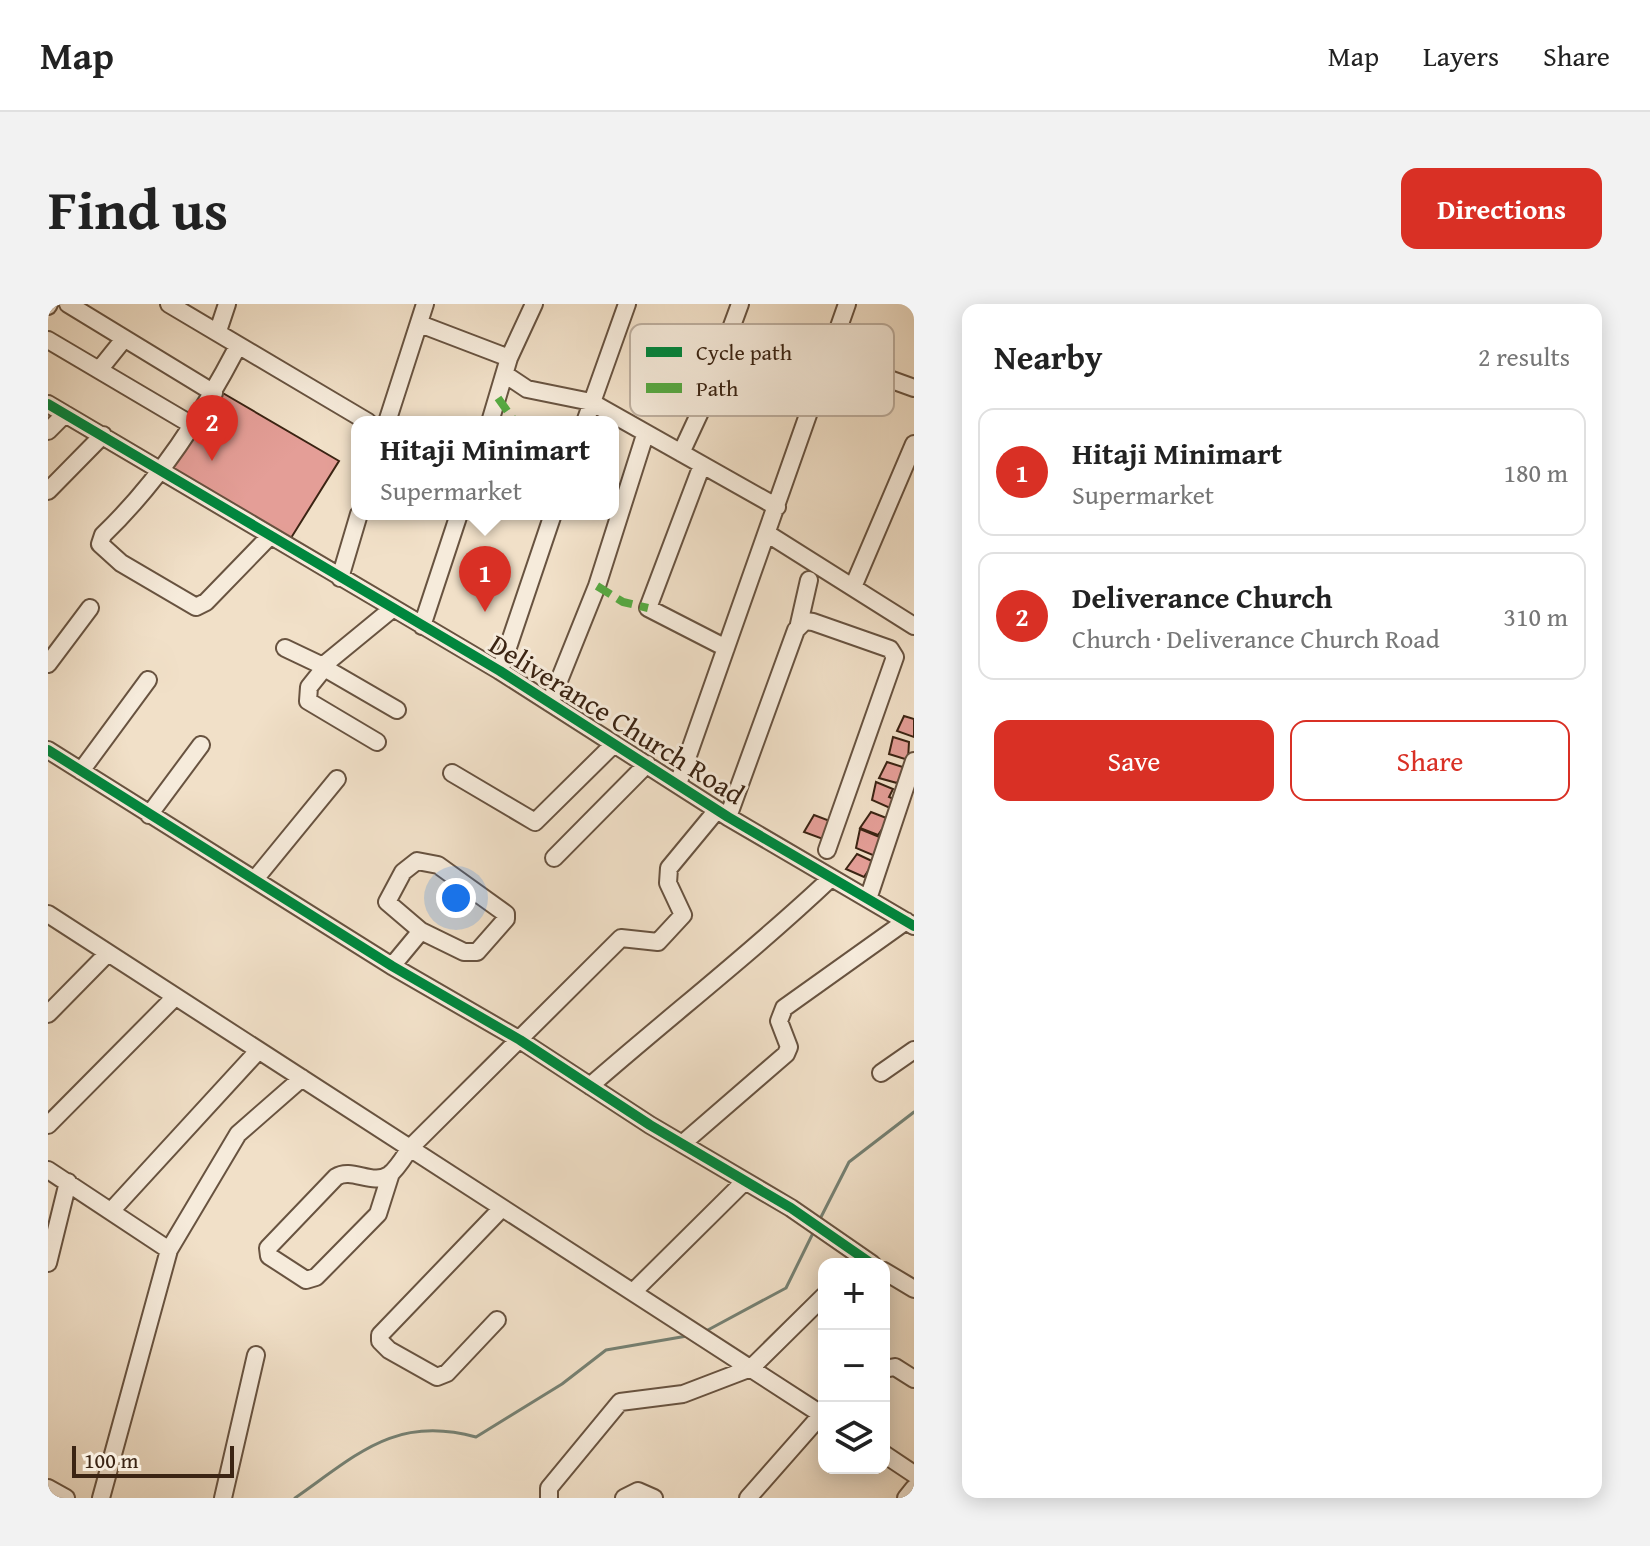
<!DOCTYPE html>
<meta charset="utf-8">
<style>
:root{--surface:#fff;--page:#f2f2f2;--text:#222;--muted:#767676;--line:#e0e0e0;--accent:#d93025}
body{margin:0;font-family:"Gentium Book Plus",serif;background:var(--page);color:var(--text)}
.controls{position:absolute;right:24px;bottom:24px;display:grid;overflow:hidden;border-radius:16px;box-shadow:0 4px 20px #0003}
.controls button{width:72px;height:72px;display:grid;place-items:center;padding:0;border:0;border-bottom:2px solid var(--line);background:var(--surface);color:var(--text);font:40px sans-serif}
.scale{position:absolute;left:24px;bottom:20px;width:162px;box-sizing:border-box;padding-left:8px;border:4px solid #3b2413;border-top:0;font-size:22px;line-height:28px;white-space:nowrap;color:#3b2413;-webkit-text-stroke:6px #f6ebdb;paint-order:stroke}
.you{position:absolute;left:408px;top:594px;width:28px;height:28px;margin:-20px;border:6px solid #fff;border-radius:50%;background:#1a73e8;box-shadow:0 0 0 12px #1a73e833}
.badge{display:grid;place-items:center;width:52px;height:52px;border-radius:50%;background:var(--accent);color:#fff;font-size:26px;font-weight:700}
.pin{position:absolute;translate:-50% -66px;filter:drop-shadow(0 2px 4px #0008)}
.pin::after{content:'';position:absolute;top:42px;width:28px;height:24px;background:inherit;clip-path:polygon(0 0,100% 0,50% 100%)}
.popup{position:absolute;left:303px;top:112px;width:268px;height:104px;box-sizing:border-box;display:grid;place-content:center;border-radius:16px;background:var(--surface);filter:drop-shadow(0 2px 6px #0005);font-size:26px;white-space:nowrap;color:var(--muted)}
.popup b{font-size:30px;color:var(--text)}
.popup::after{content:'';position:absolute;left:50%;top:100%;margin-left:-16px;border:16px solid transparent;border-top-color:var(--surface)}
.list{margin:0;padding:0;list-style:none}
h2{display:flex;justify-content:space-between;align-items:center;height:104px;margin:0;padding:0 32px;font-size:34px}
h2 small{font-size:26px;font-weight:400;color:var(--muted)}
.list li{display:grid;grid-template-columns:52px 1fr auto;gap:24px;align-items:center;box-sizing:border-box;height:128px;margin:0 16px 16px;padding:0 16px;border:2px solid var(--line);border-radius:16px}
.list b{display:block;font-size:30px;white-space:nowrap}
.list p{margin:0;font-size:26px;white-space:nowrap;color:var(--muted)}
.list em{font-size:26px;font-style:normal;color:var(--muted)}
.actions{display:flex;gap:16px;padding:24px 32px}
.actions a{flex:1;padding:18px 0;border:2px solid var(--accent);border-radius:16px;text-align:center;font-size:28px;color:var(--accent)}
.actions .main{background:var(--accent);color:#fff}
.icon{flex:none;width:44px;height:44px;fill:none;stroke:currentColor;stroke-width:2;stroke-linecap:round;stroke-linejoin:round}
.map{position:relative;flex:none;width:866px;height:1194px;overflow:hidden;border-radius:16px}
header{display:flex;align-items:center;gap:48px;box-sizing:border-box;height:112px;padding:0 40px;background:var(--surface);border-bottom:2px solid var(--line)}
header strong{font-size:38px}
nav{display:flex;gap:44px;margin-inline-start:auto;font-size:28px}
.intro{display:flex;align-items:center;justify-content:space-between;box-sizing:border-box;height:192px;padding:0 48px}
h1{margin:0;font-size:56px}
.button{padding:20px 36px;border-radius:16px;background:var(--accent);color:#fff;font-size:28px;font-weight:700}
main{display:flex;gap:48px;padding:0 48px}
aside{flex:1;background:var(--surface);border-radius:16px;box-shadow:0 4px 20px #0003}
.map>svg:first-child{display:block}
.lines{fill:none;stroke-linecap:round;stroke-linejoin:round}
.stream{stroke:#758072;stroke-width:3}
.building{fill:#e49e97;stroke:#3b2413;stroke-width:2}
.minor-casing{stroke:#685340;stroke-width:20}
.minor{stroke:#f6ebdb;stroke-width:16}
.quiet{stroke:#55aa42;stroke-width:8;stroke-dasharray:16 8;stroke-linecap:butt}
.cycleway-casing{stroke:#f6ebdb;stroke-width:15}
.cycleway{stroke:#00873e;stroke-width:10}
.labels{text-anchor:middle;stroke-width:6;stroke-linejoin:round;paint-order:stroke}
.street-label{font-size:28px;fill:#3b2413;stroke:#f6ebdb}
.key{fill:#f6ebdb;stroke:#beaf9f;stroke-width:2}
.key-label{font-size:22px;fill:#3b2413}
</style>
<header>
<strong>Map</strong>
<nav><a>Map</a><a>Layers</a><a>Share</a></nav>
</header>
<div class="intro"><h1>Find us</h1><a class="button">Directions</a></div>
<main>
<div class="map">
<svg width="866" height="1194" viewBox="0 0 866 1194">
<rect width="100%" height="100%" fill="#f1e0c8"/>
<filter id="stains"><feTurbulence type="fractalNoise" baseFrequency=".0025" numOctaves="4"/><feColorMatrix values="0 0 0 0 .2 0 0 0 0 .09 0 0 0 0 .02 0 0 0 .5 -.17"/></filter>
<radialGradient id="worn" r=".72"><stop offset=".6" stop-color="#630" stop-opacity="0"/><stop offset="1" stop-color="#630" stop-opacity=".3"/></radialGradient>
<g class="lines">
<path class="stream" d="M772 915 801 858 866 808
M658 1027 738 984 767 925
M247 1194C310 1150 347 1111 428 1133L514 1080 558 1046 639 1032"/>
</g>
<path class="building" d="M173 88 291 157 243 234 123 163Z
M856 412 866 415V433L849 427Z
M845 433 861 438 860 456 841 450Z
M839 458 858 464 849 479 831 474Z
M828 478 845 485 841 493 846 495 842 504 824 496Z
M823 508 841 515 830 531 812 524Z
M766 511 782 517 775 535 756 528Z
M812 525 834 534 827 552 808 544Z
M809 550 826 558 816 573 798 565Z"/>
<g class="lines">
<g class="minor-casing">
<path id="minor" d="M20 0 166 89
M121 0 320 118
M0 2 1 0
M372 20 461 54 442 118
M170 27 179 0
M0 36 144 121
M190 42C154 111 112 176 55 231L52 240 73 259 148 303 158 298 222 232
M461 54 486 0
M783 54 866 84
M51 66 76 35
M458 71 479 85 543 98 729 203
M0 100 452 367 680 513 866 622
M339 118 377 0
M537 118 579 0
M0 127 17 110
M633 149 653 106 692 0
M654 161 600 304 678 344
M0 187 55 131
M720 230 866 322
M292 274 311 210
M805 283 866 140
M344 305 277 360 280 366 349 406
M751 320 761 276
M374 322 411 210
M237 344 277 363 261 383 260 397 329 438
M0 360 42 304
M452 367 505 210
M502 399 549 282 597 131
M0 446 344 662 472 736 602 821 743 904 824 960
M33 467 100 376
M404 469 487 518 566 440
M630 480 799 0
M101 511 153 441
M680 513 748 326 757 317 765 318 842 345 847 353 779 546
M506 554 599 460
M208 574 289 475
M820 595 866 457
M0 610 776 1112
M344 662 373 627 339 598 355 568 369 557 390 561 458 610V615L429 648H416L373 627
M0 710 60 649
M833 769 866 746
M542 782C622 712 706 647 783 574
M0 821 127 693
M634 840 738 750 741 743 731 717 736 704 858 617
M0 866 121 946
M343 869 330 910 268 973 258 976 221 952 220 944 288 873C304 863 324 882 341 871 349 865 356 853 362 844L573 634 610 638 635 611 620 579 621 564 669 506
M64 906 210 747
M0 959 20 878
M836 967 866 985
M585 988 696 878
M449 1016 399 1069 389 1073 341 1046 332 1037V1031L454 904
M836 1065 847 1063 866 1075
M836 1150 866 1170
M0 1184 18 1194
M53 1194 121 946 190 830 254 774
M175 1194 208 1051
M501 1194V1184L572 1098 635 1090 703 1064 776 992
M576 1194 590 1187 606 1194
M700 1194 774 1110
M858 1194 866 1184"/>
</g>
<use href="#minor" class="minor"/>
<path class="quiet" d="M450 94 467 118
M549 282 575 298 600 304"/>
<g class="cycleway-casing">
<path id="cycleway" d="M0 100 452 367 680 513 866 622
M0 446 344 662 472 736 602 821 743 904 824 960"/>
</g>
<use href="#cycleway" class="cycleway"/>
</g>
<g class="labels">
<g class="street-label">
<text transform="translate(569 415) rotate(32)" y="10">Deliverance Church Road</text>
</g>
</g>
<rect x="582" y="20" width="264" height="92" rx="12" class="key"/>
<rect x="598" y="43" width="36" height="10" fill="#00873e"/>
<rect x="598" y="79" width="36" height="10" fill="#55aa42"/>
<g class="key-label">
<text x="648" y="56">Cycle path</text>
<text x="648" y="92">Path</text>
</g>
<rect width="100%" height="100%" filter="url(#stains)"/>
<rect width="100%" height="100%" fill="url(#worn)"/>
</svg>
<div class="controls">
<button>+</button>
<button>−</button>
<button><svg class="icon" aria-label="layers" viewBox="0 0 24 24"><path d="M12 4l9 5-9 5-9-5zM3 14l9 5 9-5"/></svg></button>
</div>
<div class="scale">100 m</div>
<div class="you"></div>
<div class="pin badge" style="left:437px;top:308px">1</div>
<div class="popup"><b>Hitaji Minimart</b>Supermarket</div>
<div class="pin badge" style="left:164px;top:157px">2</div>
</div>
<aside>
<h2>Nearby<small>2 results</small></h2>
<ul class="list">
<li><span class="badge">1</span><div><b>Hitaji Minimart</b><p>Supermarket</p></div><em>180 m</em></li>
<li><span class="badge">2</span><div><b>Deliverance Church</b><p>Church · Deliverance Church Road</p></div><em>310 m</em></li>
</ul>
<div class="actions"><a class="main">Save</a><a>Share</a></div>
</aside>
</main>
